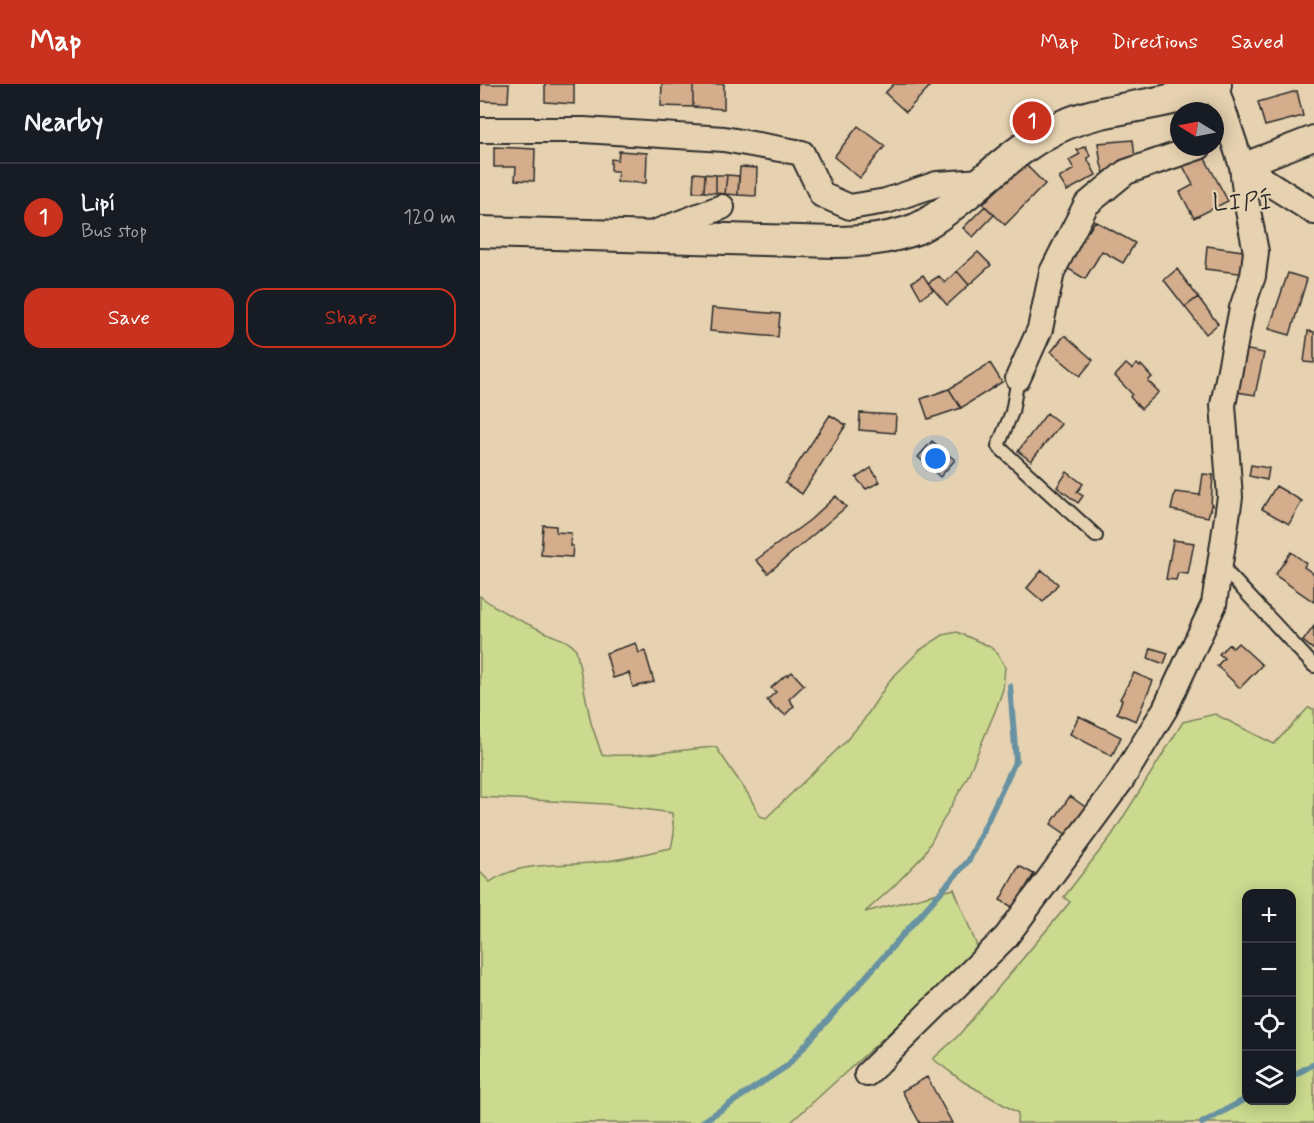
<!DOCTYPE html>
<meta charset="utf-8">
<style>
:root{--surface:#171b24;--page:#242831;--text:#f1f3f6;--muted:#9ea1a6;--line:#363941;--accent:#c8321e}
body{margin:0;font-family:Mynerve,sans-serif;background:var(--page);color:var(--text)}
.controls{position:absolute;right:18px;bottom:18px;display:grid;overflow:hidden;border-radius:12px;box-shadow:0 3px 15px #0003}
.controls button{width:54px;height:54px;display:grid;place-items:center;padding:0;border:0;border-bottom:2px solid var(--line);background:var(--surface);color:var(--text);font:30px sans-serif}
.compass{position:absolute;left:690px;top:18px;width:54px;height:54px;border-radius:50%;background:var(--surface);box-shadow:0 3px 15px #0003;rotate:280deg}
.you{position:absolute;left:456px;top:375px;width:21px;height:21px;margin:-15px;border:4px solid #fff;border-radius:50%;background:#1a73e8;box-shadow:0 0 0 9px #1a73e833}
.badge{display:grid;place-items:center;width:39px;height:39px;border-radius:50%;background:var(--accent);color:#fff;font-size:20px;font-weight:700}
.pin{position:absolute;translate:-50% -50%;border:3px solid #fff;box-shadow:0 2px 6px #0006}
.list{margin:0;padding:0;list-style:none}
h2{display:flex;justify-content:space-between;align-items:center;height:78px;margin:0;padding:0 24px;font-size:26px}
h2 small{font-size:20px;font-weight:400;color:var(--muted)}
.list li{display:grid;grid-template-columns:39px 1fr auto;gap:18px;align-items:center;box-sizing:border-box;height:108px;padding:0 24px;border-top:2px solid var(--line)}
.list b{display:block;font-size:22px;white-space:nowrap}
.list p{margin:0;font-size:20px;white-space:nowrap;color:var(--muted)}
.list em{font-size:20px;font-style:normal;color:var(--muted)}
.actions{display:flex;gap:12px;padding:18px 24px}
.actions a{flex:1;padding:14px 0;border:2px solid var(--accent);border-radius:18px;text-align:center;font-size:21px;color:var(--accent)}
.actions .main{background:var(--accent);color:#fff}
.icon{flex:none;width:33px;height:33px;fill:none;stroke:currentColor;stroke-width:2;stroke-linecap:round;stroke-linejoin:round}
.map{position:relative;flex:none;width:834px;height:1039px;overflow:hidden}
header{display:flex;align-items:center;gap:36px;box-sizing:border-box;height:84px;padding:0 30px;background:var(--accent);color:#fff}
header strong{font-size:28px}
nav{display:flex;gap:33px;margin-inline-start:auto;font-size:21px}
main{display:flex}
aside{flex:1;background:var(--surface)}
.map>svg:first-child{display:block}
.green{fill:#cbda8e;stroke:#7b825c;stroke-width:1.5;fill-rule:evenodd}
.lines{fill:none;stroke-linecap:round;stroke-linejoin:round}
.stream{stroke:#6792a1;stroke-width:6}
.building{fill:#d3ad8c;stroke:#2b2b2b;stroke-width:1.5}
.service-casing{stroke:#2b2b2b;stroke-width:16}
.minor-casing{stroke:#2b2b2b;stroke-width:28}
.tertiary-casing{stroke:#2b2b2b;stroke-width:34}
.service{stroke:#e6d2b0;stroke-width:12}
.minor{stroke:#e6d2b0;stroke-width:24}
.tertiary{stroke:#e6d2b0;stroke-width:30}
.labels{text-anchor:middle;stroke-width:4.5;stroke-linejoin:round;paint-order:stroke}
.quarter-label{font-size:24px;letter-spacing:1.5px;fill:#2b2b2b;stroke:#e6d2b0}
</style>
<header>
<strong>Map</strong>
<nav><a>Map</a><a>Directions</a><a>Saved</a></nav>
</header>
<main>
<aside>
<h2>Nearby<small></small></h2>
<ul class="list">
<li><span class="badge">1</span><div><b>Lipí</b><p>Bus stop</p></div><em>120 m</em></li>
</ul>
<div class="actions"><a class="main">Save</a><a>Share</a></div>
</aside>
<div class="map">
<svg width="834" height="1039" viewBox="0 0 834 1039">
<rect width="100%" height="100%" fill="#e6d2b0"/>
<filter id="ink" filterUnits="userSpaceOnUse"><feTurbulence type="fractalNoise" baseFrequency=".0167" numOctaves="2"/><feDisplacementMap in="SourceGraphic" scale="12" xChannelSelector="R" yChannelSelector="G"/><feConvolveMatrix kernelMatrix="1 2 1 2 8 2 1 2 1" color-interpolation-filters="sRGB"/></filter>
<g filter="url(#ink)">
<path class="green" d="M0 512C20 528 44 538 67 549 79 555 87 555 96 565L111 639 122 671C159 673 198 666 236 663L268 710 280 732 286 734 364 659 383 637 410 596 440 566 463 551 477 548 509 562 518 570 525 583 523 605 516 625 487 694 443 772 413 803 385 828 474 805 499 867 310 1039H0V788L10 798C46 774 87 784 127 777 149 774 170 768 191 764L194 750 192 729 126 720 0 713Z
M828 624 834 625V1039H537L538 1029 484 998 453 975 478 952 590 818 584 813 632 751 703 638 735 630 794 660ZM766 810H812V1016H766Z"/>
<g class="lines">
<path class="stream" d="M812 992 834 980
M221 1039 307 982 489 776 536 676 530 602
M722 1039 766 1015"/>
</g>
<path class="building" d="M0 0H29L28 18 0 17Z
M65 0H94V20L65 18Z
M182 0H213V23L181 22Z
M213 0H244V25L213 23Z
M414 0H450L451 1 426 28 405 9Z
M817 7 823 32 785 42 778 18Z
M730 17 744 45 735 49V27H716L715 24Z
M378 42 405 62 380 94 354 73Z
M653 56 655 74 626 94 621 80 618 59Z
M606 62 610 72 607 74 616 91 587 107 579 94 594 85 589 76 600 70 597 66Z
M14 63 55 65 54 97 35 96 36 83H14Z
M139 67 167 69 166 99 137 98 138 87H131V75L138 76Z
M722 69 748 117 714 134 700 108 713 101 702 80Z
M544 79 565 100 525 141 503 120Z
M260 83 277 84 276 112 258 111Z
M214 89 225 90 224 108H213Z
M225 90 236 91V109L224 108Z
M236 91H247L245 110 236 109Z
M247 91 259 92 258 111 245 110Z
M505 122 514 131 493 153 483 144Z
M615 137 655 159 643 179 622 167 605 195 587 184 593 174 589 172 604 144 609 147Z
M727 162 770 168 767 190 725 185Z
M498 168 511 181 489 201 477 187Z
M697 185 718 213 705 223 684 196Z
M477 187 489 201 467 221 448 199 459 192 465 199Z
M808 189 827 195 810 251 789 245Z
M443 191 453 206 441 214 432 198Z
M718 213 738 240 726 250 705 223Z
M232 224 300 230 298 253 230 247Z
M828 247 834 248V279L824 278Z
M584 252H586L613 276 600 292 571 268Z
M758 264 784 269 775 311 757 308Z
M510 279 522 298 481 324 469 305Z
M646 280 652 285 657 280 660 283 661 281 672 293 668 297 679 308 661 325 650 313 652 310 635 292Z
M469 305 481 324 448 335 441 315Z
M380 329 416 331 415 349 379 346Z
M567 329 581 340 551 377 538 367Z
M350 331 366 341 322 410 305 399Z
M452 357 475 376 460 393 438 373Z
M771 381 789 384 787 396 769 392Z
M391 384 400 398 386 405 376 394Z
M587 388 603 400 597 408 603 412 598 419 577 403Z
M723 390 733 391 731 421H733L731 422 730 425 732 426H730L728 433 691 426 695 408 720 411Z
M796 402 822 417 809 440 782 425Z
M356 412 366 423 288 489 276 476 330 436Z
M63 441 76 442V448L91 449 90 462H93L92 473 61 471Z
M693 456 714 459 708 490 698 489 696 496 686 495Z
M811 468 826 479 824 483 834 490V518L795 491Z
M562 486 578 500 563 518 547 504Z
M834 542V566L823 557Z
M156 559 159 569 165 567 174 598 153 603 149 589 133 594 126 569Z
M758 559 782 581 760 604 737 582 744 574 739 570 749 560 753 564Z
M671 564 688 569 684 580 668 574Z
M312 588 324 601 309 615 314 622 305 631 298 625 296 626 287 616 296 608 291 604 306 591 307 592Z
M654 589 673 597 656 637 637 629 642 616 640 615Z
M599 632 641 653 632 672 590 650Z
M590 712 608 725 590 753 571 740Z
M539 782 554 790 546 803 551 806 536 825 520 816Z
M447 993 472 1039H440L422 1007Z"/>
<g class="lines">
<g class="service-casing">
<path id="service" d="M538 294 532 328 518 362 616 452
M741 482 834 582"/>
</g>
<g class="minor-casing">
<path id="minor" d="M735 1 762 82 834 54
M0 46H104L244 55 322 69 342 111 370 123 406 117 457 100 503 97
M762 82 834 128
M171 150 242 123
M538 294 560 245 572 188 606 121 646 88 719 63
M387 990 526 853 641 697 685 625 734 520 750 413 743 321 762 224 773 192 776 168 766 116 762 82"/>
</g>
<g class="tertiary-casing">
<path id="tertiary" d="M0 148 355 158C381 158 412 154 436 145 452 138 465 127 478 117 513 90 544 57 586 40 634 20 686 24 736 0"/>
</g>
<use href="#service" class="service"/>
<use href="#minor" class="minor"/>
<use href="#tertiary" class="tertiary"/>
</g>
</g>
<g class="labels">
<g class="quarter-label">
<text x="763" y="126">LIPÍ</text>
</g>
</g>
</svg>
<div class="controls">
<button>+</button>
<button>−</button>
<button><svg class="icon" aria-label="locate" viewBox="0 0 24 24"><circle cx="12" cy="12" r="6"/><path d="M12 2v4M12 18v4M2 12h4M18 12h4"/></svg></button>
<button><svg class="icon" aria-label="layers" viewBox="0 0 24 24"><path d="M12 4l9 5-9 5-9-5zM3 14l9 5 9-5"/></svg></button>
</div>
<svg class="compass" viewBox="-18 -18 36 36"><path d="M0-13l5 13h-10z" fill="#e53935"/><path d="M0 13l5-13h-10z" fill="#9ea1a6"/></svg>
<div class="you"></div>
<div class="pin badge" style="left:552px;top:37px">1</div>
</div>
</main>
